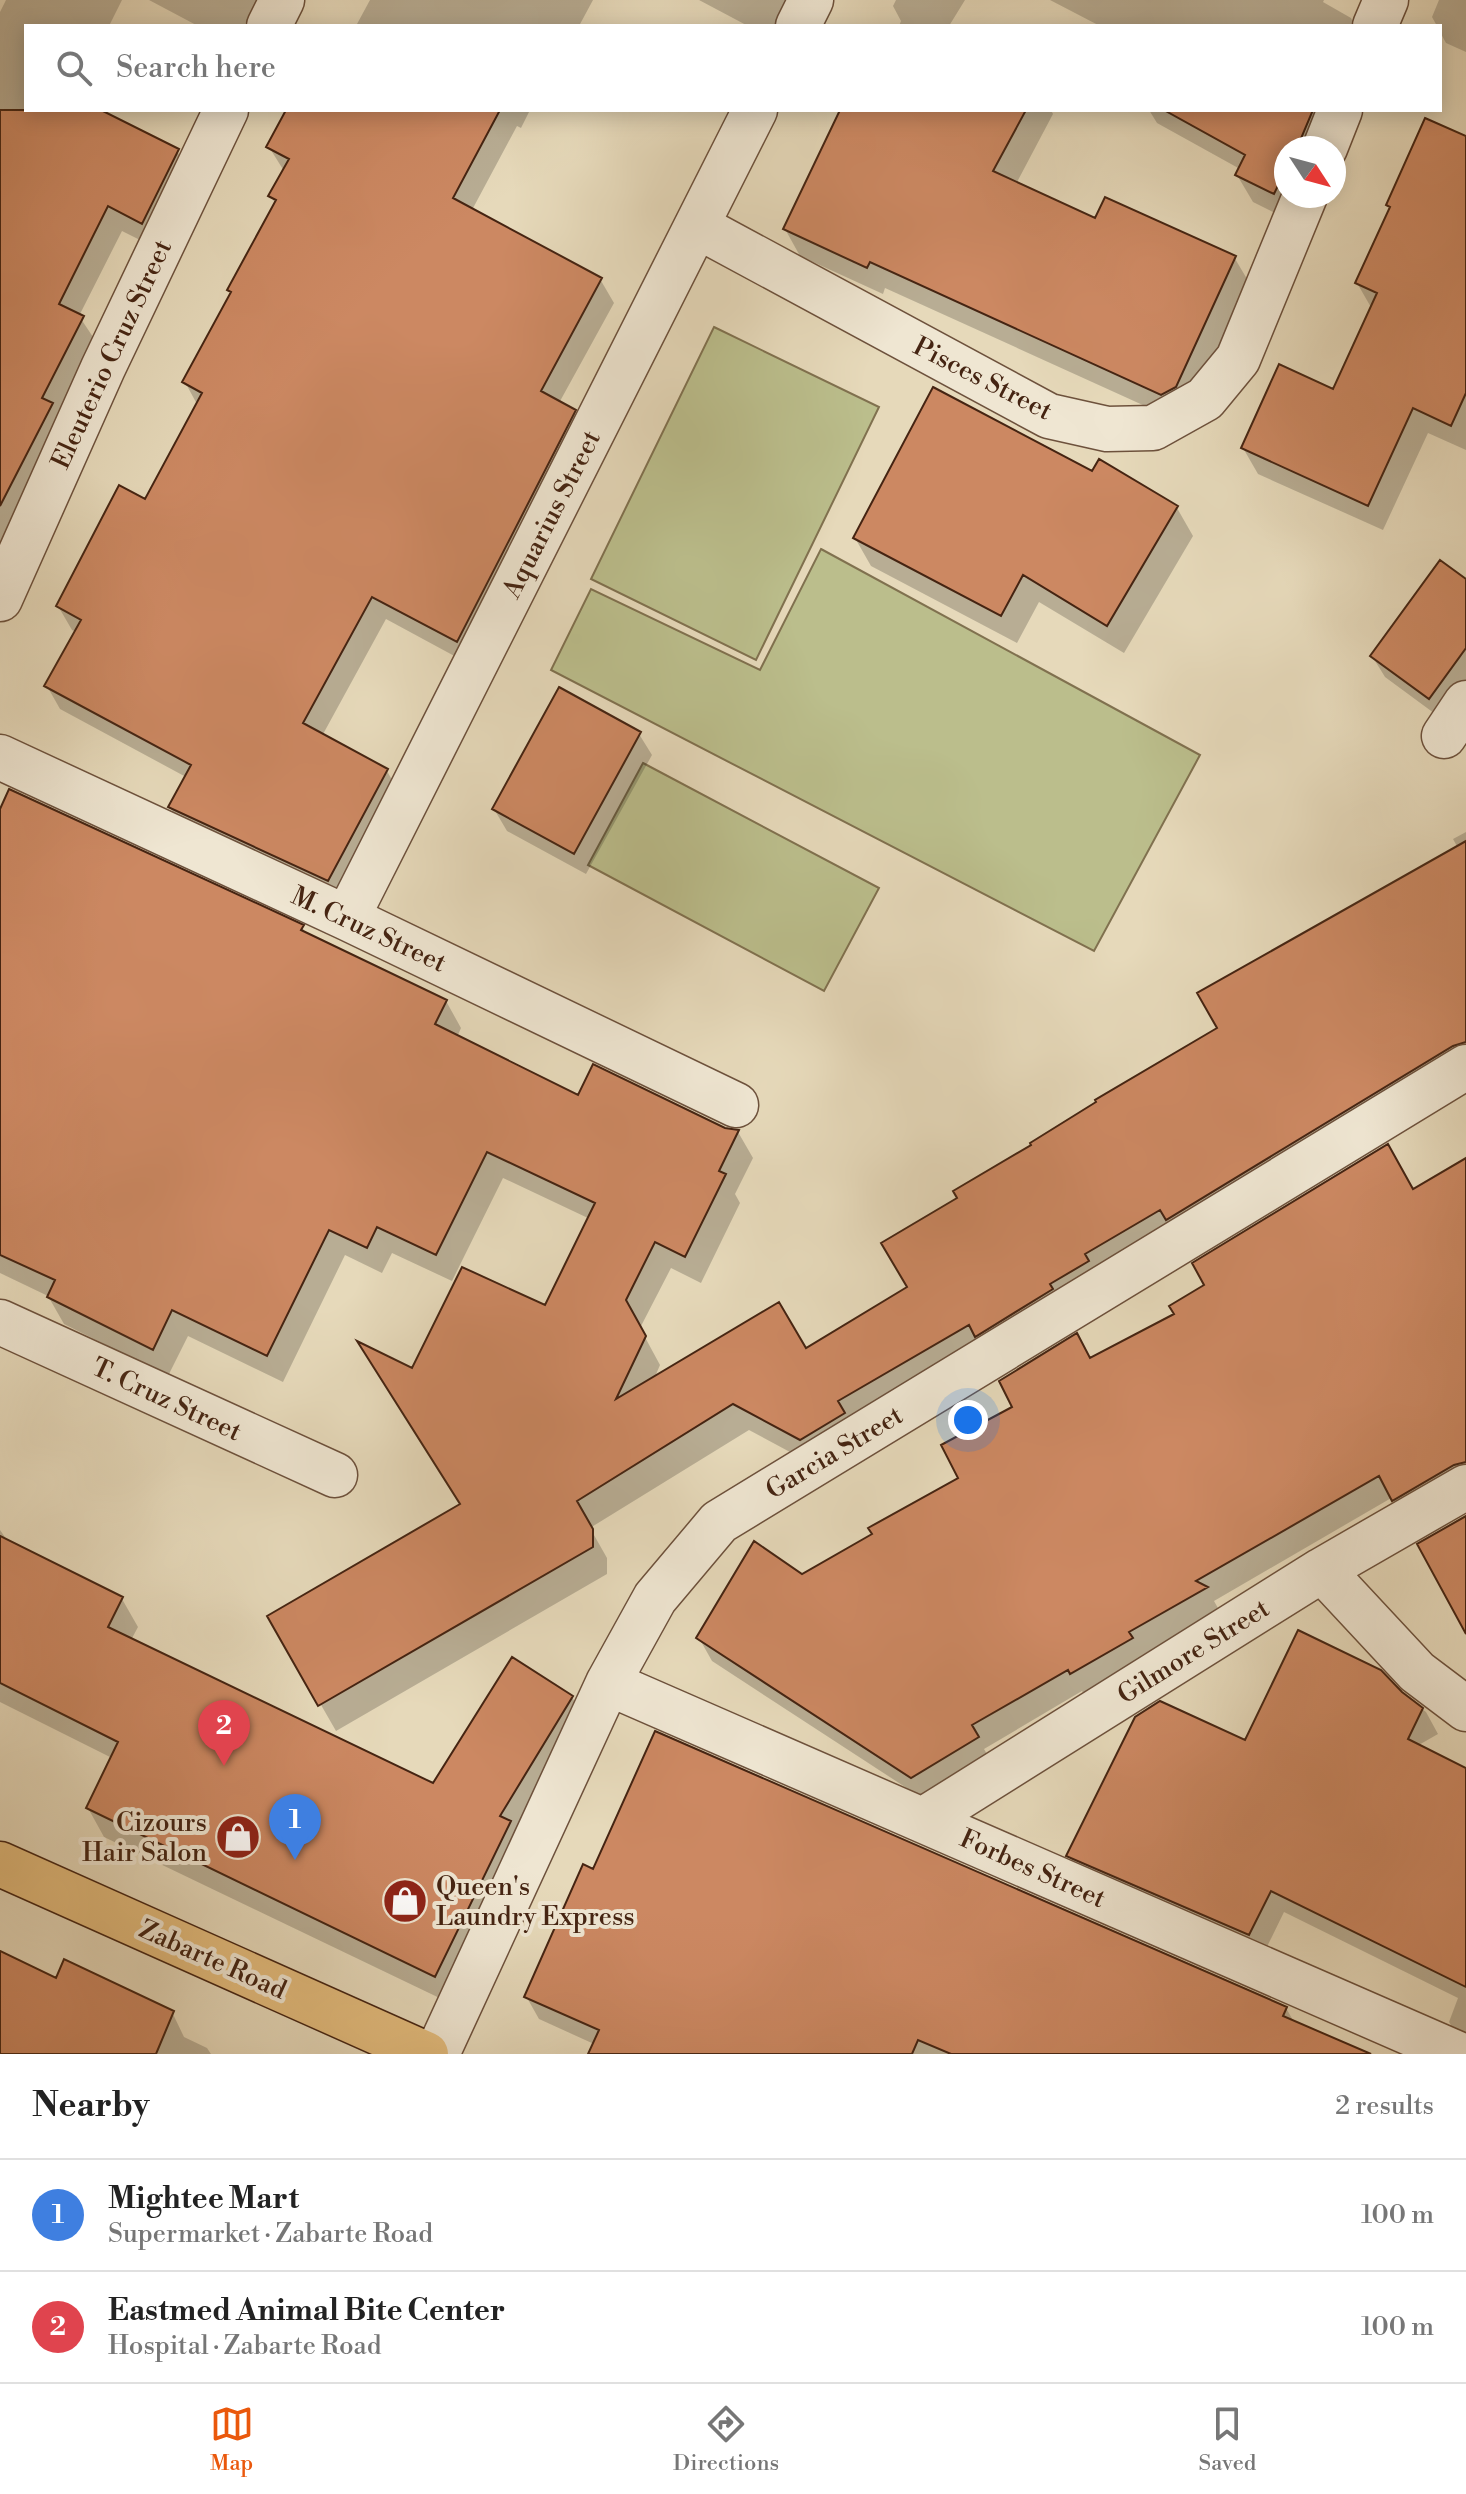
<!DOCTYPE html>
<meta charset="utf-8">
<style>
:root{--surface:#fff;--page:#f2f2f2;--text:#222;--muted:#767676;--line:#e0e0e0;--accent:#ea580c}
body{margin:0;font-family:"Libre Bodoni",serif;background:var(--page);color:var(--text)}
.compass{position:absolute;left:1274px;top:136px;width:72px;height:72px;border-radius:50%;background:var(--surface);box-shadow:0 4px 20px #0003;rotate:126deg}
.you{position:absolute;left:968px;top:1420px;width:28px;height:28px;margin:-20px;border:6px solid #fff;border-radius:50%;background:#1a73e8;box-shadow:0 0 0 12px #1a73e833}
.badge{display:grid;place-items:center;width:52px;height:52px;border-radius:50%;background:var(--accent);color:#fff;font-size:26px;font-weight:700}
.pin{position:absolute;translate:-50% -66px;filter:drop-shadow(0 2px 4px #0008)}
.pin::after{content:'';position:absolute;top:42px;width:28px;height:24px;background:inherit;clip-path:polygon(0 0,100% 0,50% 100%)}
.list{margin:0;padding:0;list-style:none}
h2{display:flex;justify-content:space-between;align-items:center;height:104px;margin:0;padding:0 32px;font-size:34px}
h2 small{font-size:26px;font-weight:400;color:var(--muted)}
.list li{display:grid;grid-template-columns:52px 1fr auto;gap:24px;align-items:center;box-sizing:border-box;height:112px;padding:0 32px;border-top:2px solid var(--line)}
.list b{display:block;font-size:30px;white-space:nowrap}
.list p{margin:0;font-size:26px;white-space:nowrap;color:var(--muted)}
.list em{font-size:26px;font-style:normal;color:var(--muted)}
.icon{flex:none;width:44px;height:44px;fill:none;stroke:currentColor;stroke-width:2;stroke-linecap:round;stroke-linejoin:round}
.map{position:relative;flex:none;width:1466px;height:2054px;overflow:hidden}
.search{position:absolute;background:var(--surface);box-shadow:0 4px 20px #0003;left:24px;right:24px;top:24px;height:88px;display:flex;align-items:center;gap:20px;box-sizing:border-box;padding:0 28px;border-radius:0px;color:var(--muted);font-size:30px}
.sheet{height:328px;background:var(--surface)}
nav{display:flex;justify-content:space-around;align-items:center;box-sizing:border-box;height:112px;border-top:2px solid var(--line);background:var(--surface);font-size:22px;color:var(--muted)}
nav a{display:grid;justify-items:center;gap:4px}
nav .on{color:var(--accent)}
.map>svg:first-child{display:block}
.green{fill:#bbbe8c;stroke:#80714f;stroke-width:2}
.shadow{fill:#0003}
.building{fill:#cc8862;stroke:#452412;stroke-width:2}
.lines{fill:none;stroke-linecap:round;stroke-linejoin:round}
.minor-casing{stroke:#6d513c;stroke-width:47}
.major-casing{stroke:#452412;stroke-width:47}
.minor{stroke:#efe6d2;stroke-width:44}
.major{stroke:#e3bc7d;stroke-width:44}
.labels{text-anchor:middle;stroke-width:8;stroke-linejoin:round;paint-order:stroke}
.street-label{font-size:26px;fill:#452412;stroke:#efe6d2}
.poi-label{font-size:26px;fill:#452412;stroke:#efe6d2;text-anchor:end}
</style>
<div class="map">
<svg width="1466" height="2054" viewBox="0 0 1466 2054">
<rect width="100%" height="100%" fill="#e6d9ba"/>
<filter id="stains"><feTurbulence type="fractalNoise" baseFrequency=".0025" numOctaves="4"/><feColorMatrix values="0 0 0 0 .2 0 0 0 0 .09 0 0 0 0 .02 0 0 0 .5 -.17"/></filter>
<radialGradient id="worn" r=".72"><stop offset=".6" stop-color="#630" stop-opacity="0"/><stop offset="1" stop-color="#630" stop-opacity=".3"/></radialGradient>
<path class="green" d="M714 327 879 407 756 660 591 579Z
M821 549 1200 755 1094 951 551 670 591 589 760 670Z
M643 763 879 888 824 991 588 865Z"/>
<path class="shadow" d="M6 0H122L109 26H26V110H96L177 151 192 176 156 248 122 231 79 316 97 343 0 576V12Z
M149 0H258L244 26H198Z
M370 0H593L579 26H358L357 24Z
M699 0H799L785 26H748Z
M896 0H965L949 26H899L901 21 893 6Z
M1050 0H1324L1323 2 1351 18 1355 26H1100Z
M1439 0H1466V52L1446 43 1440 32V26H1437L1432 17Z
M289 110H530L521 128 517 126 472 210 600 279 614 303 559 403 574 411 588 435 471 665 386 619 322 736 387 771 400 794 341 904 184 831 170 807 186 777 60 709 47 686 76 632 72 630 58 606 145 501 198 406 185 382 232 295 230 290 276 205 271 196 284 171 269 147Z
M842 110H1051L1053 114 1016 184 1096 221 1234 257 1250 284 1191 413 1178 421 885 288 883 294 800 256 785 229Z
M1149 110H1331L1323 148H1286V196L1289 220 1253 202 1237 175 1240 169 1157 123Z
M1466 139V450L1428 433 1383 530 1258 474 1243 448 1334 391 1372 309 1357 283 1391 210 1388 205Z
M1093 474 1177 508 1193 536 1124 653 1039 602 1017 643 871 566 855 538Z
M1466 582V686L1442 719 1385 677 1372 656Z
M639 734 652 755 586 874 507 831 494 809Z
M0 814 302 927 307 935 446 1001 461 1028 457 1037 578 1098 738 1132 753 1158 735 1194 740 1203 701 1283 671 1268 640 1328 660 1365 654 1379 805 1351 909 1288 960 1198 1220 1029 1458 848 1453 839 1466 832V1074L816 1466 749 1430 590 1528 607 1558V1574L336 1731 270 1616 461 1506 413 1370 545 1308 590 1219 503 1178 452 1281 392 1253 382 1273 345 1255 283 1382 188 1336 168 1376 64 1324 48 1296 0 1273Z
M1466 1161V1471L1407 1522 1393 1497 1214 1601 1219 1610 1141 1656 1144 1662 1085 1696 1082 1691 984 1749 991 1761 925 1800 712 1661 699 1638 875 1535 961 1479 1015 1408 1090 1361Z
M0 1530 9 1543 122 1599 138 1627 131 1640 434 1786 572 1697 588 1725 452 2004 104 1837 88 1808 112 1758 0 1702Z
M1401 1693 1426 1712 1438 1734 1417 1746 1466 1770V2046L1463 2045 1449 2022 1458 1998 1284 1912 1262 1957 1082 1878 1069 1856 1246 1742Z
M594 1871 1286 2008 1294 2022 1366 2054H600L594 2044 539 2019 526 1996Z
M0 1953 57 1981 172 2012 184 2037 207 2048 211 2054H0Z"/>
<path class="building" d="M0 110H101L179 149 142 224 108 206 59 304 84 316 42 398 53 403 0 506Z
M286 110H500L453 198 602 278 541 391 576 410 457 642 372 597 303 723 388 769 328 881 168 807 191 765 44 686 81 620 56 606 119 485 145 499 202 393 182 382 231 292 227 290 276 200 268 196 289 159 266 147Z
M840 110H1026L993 171 1095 218 1105 197 1236 256 1176 387 1161 395 870 262 867 268 783 229Z
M1164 110H1313L1297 148H1286V169L1274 194 1235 175 1245 155Z
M1425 118 1466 136V393L1451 426 1413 408 1368 506 1241 448 1279 364 1333 389 1377 293 1355 283 1390 207 1386 205Z
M933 387 1092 471 1099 459 1178 506 1107 626 1023 575 1001 616 853 538Z
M1440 560 1466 579V648L1429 699 1370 656Z
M559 687 641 732 574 854 492 809Z
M9 789 304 925 301 930 447 1000 435 1024 578 1095 593 1064 725 1128 739 1130 719 1171 726 1174 685 1257 655 1242 626 1300 646 1336 616 1399 779 1302 806 1348 907 1287 881 1243 957 1198 953 1191 1031 1145 1030 1143 1096 1102 1095 1100 1217 1028 1197 993 1466 841V1042L1453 1046 1166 1220 1160 1210 1085 1254 1089 1261 1050 1284 1053 1289 975 1337 969 1325 838 1401 845 1413 800 1440 733 1404 577 1501 593 1529V1547L318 1706 267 1616 460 1504 357 1341 412 1368 462 1267 545 1305 595 1203 487 1152 436 1255 377 1227 367 1248 329 1230 267 1356 172 1310 153 1350 47 1297 55 1280 0 1255V809Z
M1388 1144 1413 1189 1466 1158V1462L1454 1465 1392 1501 1379 1476 1196 1581 1208 1587 1129 1632 1133 1638 1070 1674 1068 1670 972 1725 979 1737 911 1778 696 1638 754 1541 802 1574 872 1534 868 1528 958 1478 941 1445 1012 1407 999 1381 1077 1333 1090 1358 1174 1314 1169 1306 1204 1285 1192 1263Z
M1466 1516V1634L1417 1544Z
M0 1536 123 1597 108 1627 433 1783 512 1657 573 1696 500 1816 511 1821 435 1977 86 1808 118 1742 0 1683Z
M1298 1630 1381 1670 1402 1692 1423 1708 1408 1739 1466 1768V1987L1271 1891 1249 1935 1066 1856 1135 1717 1160 1701 1245 1740Z
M655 1731 1287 2007 1283 2016 1371 2054H951L918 2040 912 2054H588L599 2030 524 1997 583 1864 593 1869Z
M0 1951 56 1978 64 1959 174 2011 156 2054H0Z"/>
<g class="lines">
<g class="minor-casing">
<path id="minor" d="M269 26 282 0
M798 26 811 0
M1375 26 1386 0
M1325 148 1340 110
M697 226 1049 416 1107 429 1153 428 1205 399 1238 359 1305 196
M0 599 103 368 226 110
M1444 736 1466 703
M0 757 347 918 736 1105
M347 918 755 110
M0 1322 335 1475
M1322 1570 1417 1672 1466 1709
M608 1683 1458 2054
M923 1820 1322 1570 1466 1487
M437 2054 608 1683 655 1598 719 1522 1466 1067"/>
</g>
<g class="major-casing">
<path id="major" d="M0 1864 426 2054"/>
</g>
<use href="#minor" class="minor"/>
<use href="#major" class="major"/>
</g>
<defs>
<g id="shop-disc" transform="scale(2.3)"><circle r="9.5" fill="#8f2418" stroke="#efe6d2"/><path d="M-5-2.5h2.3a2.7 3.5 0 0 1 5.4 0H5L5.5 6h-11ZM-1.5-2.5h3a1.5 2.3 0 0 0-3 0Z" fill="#fff"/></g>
</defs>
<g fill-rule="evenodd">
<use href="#shop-disc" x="238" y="1837"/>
<use href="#shop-disc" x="405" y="1901"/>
</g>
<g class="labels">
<g class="street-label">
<text transform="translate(111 354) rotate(-65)" y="9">Eleuterio Cruz Street</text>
<text transform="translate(983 378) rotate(27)" y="9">Pisces Street</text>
<text transform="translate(551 514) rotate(-63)" y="9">Aquarius Street</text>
<text transform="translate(369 929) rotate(25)" y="9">M. Cruz Street</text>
<text transform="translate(167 1399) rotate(25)" y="9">T. Cruz Street</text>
<text transform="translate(834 1452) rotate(-31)" y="9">Garcia Street</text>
<text transform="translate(1193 1651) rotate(-32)" y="9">Gilmore Street</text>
<text transform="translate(1033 1868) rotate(24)" y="9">Forbes Street</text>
<text transform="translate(213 1959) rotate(24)" y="9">Zabarte Road</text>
</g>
<g class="poi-label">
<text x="207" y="1831">Cizours<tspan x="207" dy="30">Hair Salon</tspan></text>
<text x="436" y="1895" text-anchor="start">Queen's<tspan x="436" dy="30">Laundry Express</tspan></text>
</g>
</g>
<rect width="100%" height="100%" filter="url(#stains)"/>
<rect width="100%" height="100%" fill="url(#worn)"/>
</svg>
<svg class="compass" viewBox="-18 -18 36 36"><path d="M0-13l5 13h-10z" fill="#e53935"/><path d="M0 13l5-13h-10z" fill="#767676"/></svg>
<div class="you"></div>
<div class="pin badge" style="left:295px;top:1860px;background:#3f7fe0">1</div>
<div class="pin badge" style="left:224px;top:1766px;background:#e0444e">2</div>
<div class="search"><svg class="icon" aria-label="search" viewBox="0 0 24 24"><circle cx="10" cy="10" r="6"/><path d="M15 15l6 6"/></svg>Search here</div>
</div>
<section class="sheet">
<h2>Nearby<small>2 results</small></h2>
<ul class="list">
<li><span class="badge" style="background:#3f7fe0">1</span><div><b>Mightee Mart</b><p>Supermarket · Zabarte Road</p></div><em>100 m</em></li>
<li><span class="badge" style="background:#e0444e">2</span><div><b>Eastmed Animal Bite Center</b><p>Hospital · Zabarte Road</p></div><em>100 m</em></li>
</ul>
</section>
<nav>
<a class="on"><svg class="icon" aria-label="map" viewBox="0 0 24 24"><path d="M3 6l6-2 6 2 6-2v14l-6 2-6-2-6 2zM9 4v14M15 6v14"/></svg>Map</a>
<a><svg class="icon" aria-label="directions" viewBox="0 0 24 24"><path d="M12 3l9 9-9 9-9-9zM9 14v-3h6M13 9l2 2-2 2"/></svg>Directions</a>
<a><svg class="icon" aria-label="saved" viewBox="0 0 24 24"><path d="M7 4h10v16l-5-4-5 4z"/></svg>Saved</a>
</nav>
